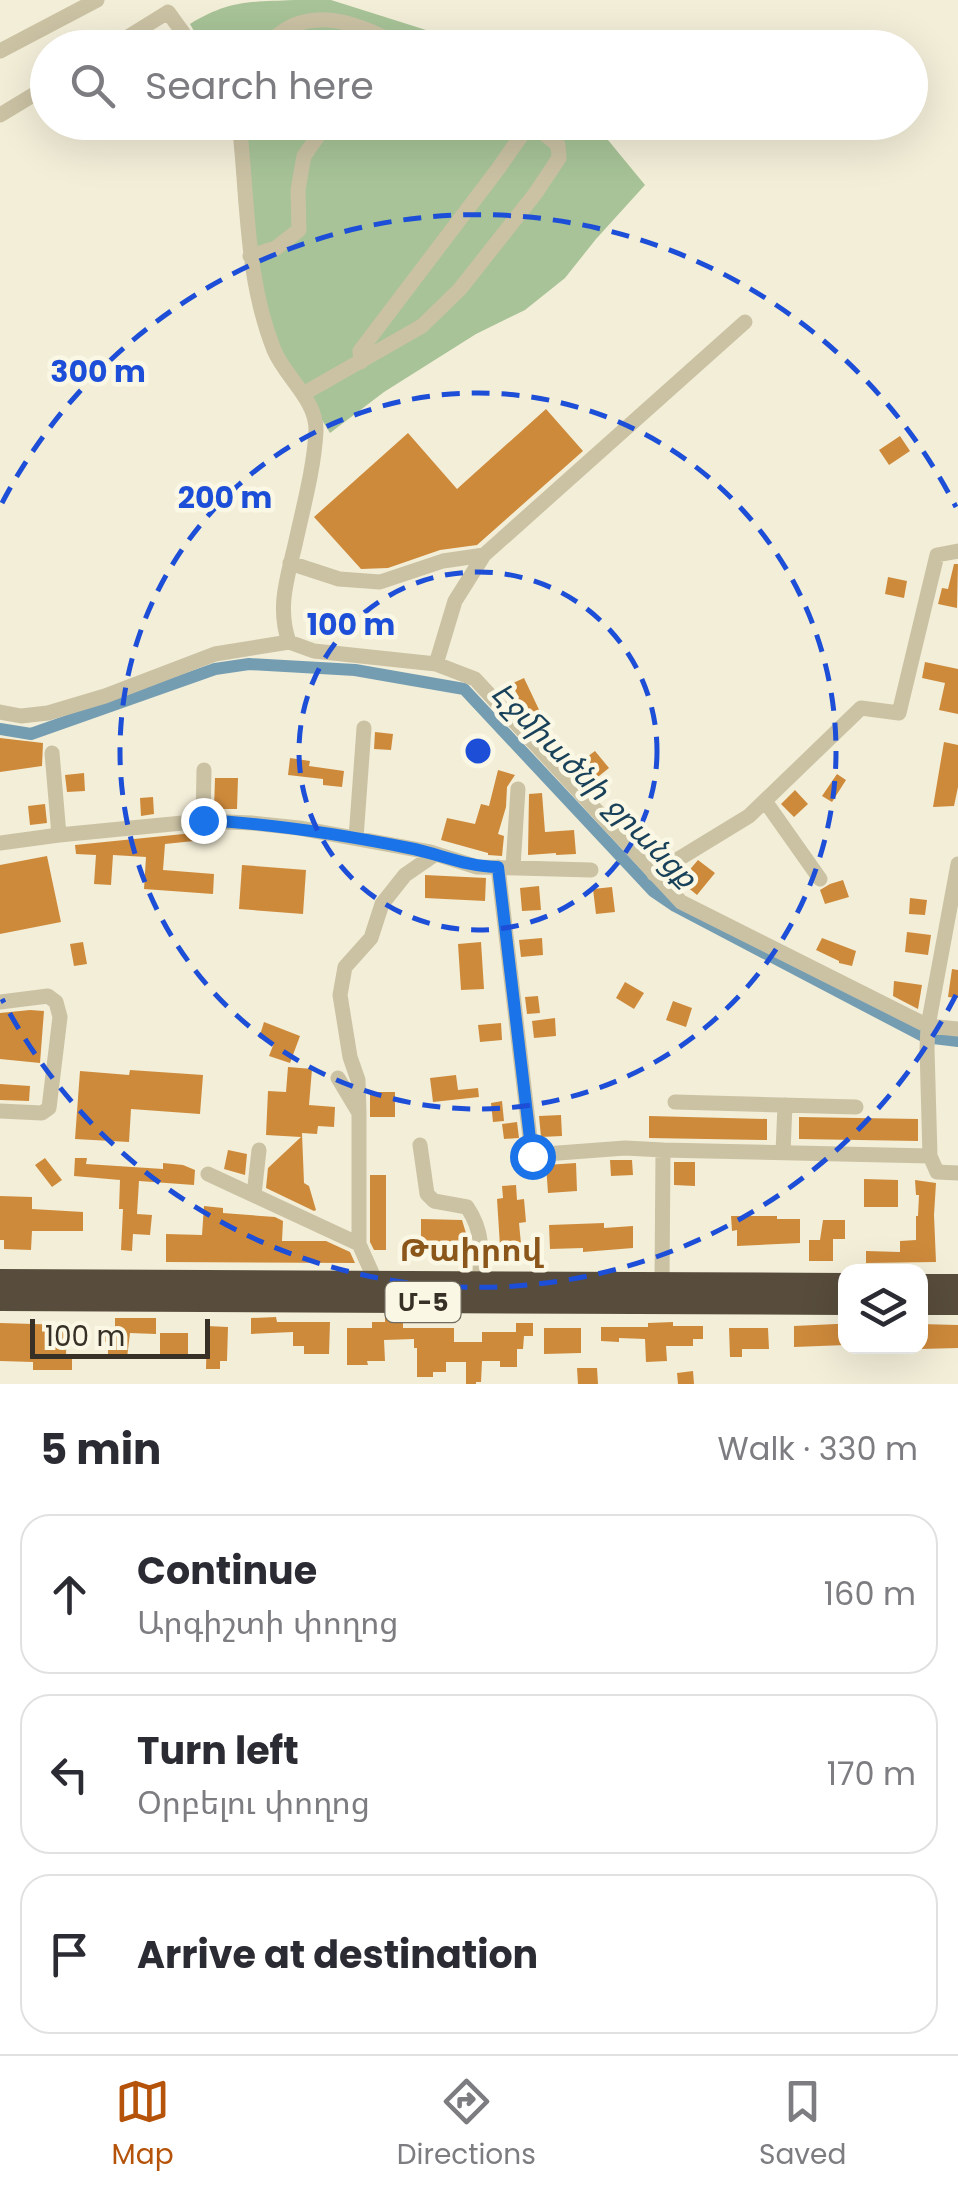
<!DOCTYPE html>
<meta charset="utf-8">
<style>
:root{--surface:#fff;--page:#f2f2f3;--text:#2b2b33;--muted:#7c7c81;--line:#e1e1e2;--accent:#b45309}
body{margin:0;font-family:Poppins,"Noto Sans Armenian",sans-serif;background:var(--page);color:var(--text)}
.controls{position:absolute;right:30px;bottom:30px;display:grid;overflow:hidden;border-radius:20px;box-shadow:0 10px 40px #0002}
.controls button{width:90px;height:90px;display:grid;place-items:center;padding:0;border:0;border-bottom:2px solid var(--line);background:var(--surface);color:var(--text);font:50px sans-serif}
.scale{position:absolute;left:30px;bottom:25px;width:180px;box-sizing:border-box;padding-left:10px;border:5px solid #363026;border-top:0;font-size:28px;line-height:35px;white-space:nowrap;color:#363026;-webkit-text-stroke:8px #faf7e5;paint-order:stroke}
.stop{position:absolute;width:30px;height:30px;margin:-22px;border:8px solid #1a73e8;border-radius:50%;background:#fff}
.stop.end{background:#1a73e8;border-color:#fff;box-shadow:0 2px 10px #0008}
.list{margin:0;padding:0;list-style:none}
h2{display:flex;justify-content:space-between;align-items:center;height:130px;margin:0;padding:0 40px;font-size:42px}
h2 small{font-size:32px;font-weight:400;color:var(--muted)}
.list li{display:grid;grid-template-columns:65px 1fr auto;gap:30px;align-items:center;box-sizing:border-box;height:160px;margin:0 20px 20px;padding:0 20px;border:2px solid var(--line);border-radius:30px}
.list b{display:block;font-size:38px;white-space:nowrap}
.list p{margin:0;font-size:32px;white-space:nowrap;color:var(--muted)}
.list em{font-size:32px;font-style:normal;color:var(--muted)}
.icon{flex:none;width:55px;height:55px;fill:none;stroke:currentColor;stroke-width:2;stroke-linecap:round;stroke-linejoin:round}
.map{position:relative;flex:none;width:958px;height:1384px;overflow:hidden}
.search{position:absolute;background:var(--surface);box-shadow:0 10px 40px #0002;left:30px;right:30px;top:30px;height:110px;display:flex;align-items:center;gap:25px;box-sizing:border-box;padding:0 35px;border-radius:55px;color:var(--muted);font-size:38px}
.sheet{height:670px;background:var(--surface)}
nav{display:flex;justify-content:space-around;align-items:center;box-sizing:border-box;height:140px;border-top:2px solid var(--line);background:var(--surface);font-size:28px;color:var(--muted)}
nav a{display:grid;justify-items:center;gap:5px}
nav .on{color:var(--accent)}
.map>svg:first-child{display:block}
.green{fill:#a7c397}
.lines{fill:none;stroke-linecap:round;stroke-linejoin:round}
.canal{stroke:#759db2;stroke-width:12}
.building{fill:#ce8a3b}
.path{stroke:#b7ac8e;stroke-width:2.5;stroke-dasharray:5 5;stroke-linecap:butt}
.minor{stroke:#cbc2a4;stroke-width:15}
.highway{stroke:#584d3c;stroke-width:22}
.route{stroke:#1a73e8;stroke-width:12}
.ring{fill:none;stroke:#1d4ed8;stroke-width:5;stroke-dasharray:18 12}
.labels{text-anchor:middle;stroke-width:9;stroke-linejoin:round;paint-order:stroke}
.shield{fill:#faf7e5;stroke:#716c5f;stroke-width:2.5}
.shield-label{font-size:25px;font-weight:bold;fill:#363026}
.water-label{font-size:30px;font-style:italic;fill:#19425a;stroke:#faf7e5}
.quarter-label{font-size:32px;font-weight:bold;fill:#8a561a;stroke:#faf7e5}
.centre{fill:#1d4ed8;stroke:#faf7e5;stroke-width:5}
.ring-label{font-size:30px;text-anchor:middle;font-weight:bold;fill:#1d4ed8;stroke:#faf7e5;stroke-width:9;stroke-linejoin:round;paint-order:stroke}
</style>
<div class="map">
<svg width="958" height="1384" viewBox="0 0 958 1384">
<rect width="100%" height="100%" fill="#f3eed8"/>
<path class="green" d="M294 0H331L480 47H203L190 24C229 0 250 2 294 0Z
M236 123H594L645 185 596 239 565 278 525 310 476 334 384 392 330 433C311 401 287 368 271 334 242 267 235 195 236 123Z"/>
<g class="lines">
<path class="canal" d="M0 729 31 734 215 669 249 664 355 670 464 689 653 891 675 906 925 1037 958 1041"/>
</g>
<path class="building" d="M546 409 583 451 477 545 440 550 388 568 361 569 314 517 408 433 457 489Z
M900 436 910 451 889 465 879 450Z
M954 564H958L957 608 938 604 942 588 948 589Z
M888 577 907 581 904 598 885 594Z
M925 662 958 669V714L939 710 945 683 922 678Z
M524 678 542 716 531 723 512 702 519 697 511 684Z
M375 732 393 734 391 750 374 749Z
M0 738 43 743 42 766 0 772Z
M944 742 958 745V787L954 806 933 807Z
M595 751 609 768 594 780 580 762Z
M290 758 310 761 309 766 344 771 342 787 323 785V779L288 775Z
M498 770 515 775 507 787 506 807 498 834 504 836 502 856 488 855V853L441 840 447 818 475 824 481 804 489 806Z
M84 773 85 791 67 792 65 775Z
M837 774 846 780 832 802 822 796Z
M215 778H238L237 809H214Z
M795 790 808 804 794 817 781 804Z
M542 793 545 832 574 830 576 854 556 855V853L528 855 529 794Z
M153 797 154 814 141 816 140 798Z
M45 804 47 823 30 825 28 806Z
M203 832 212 833 213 839 165 844 163 870 214 874 213 894 144 889 146 857 113 855 111 885 94 884 96 855 76 854 75 845Z
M47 856 61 922 0 934V865Z
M698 860 715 873 697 895 680 881Z
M242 865 306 870 303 914 239 909Z
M425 875 486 878 485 901 425 898Z
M843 880 849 897 825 904 820 890 830 884Z
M539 886 541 910 522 911 520 888Z
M612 887 615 912 596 914 593 889Z
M910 898 927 900 925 915 909 914Z
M907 932 931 935 928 955 905 952Z
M542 938 543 955 521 957 519 940Z
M822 938 856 951 852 966 839 963V961L816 950Z
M83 942 87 964 74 966 70 944Z
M481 942 484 989 461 990 458 944Z
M952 969 958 970V998L948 997Z
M894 981 922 985 918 1009 893 996Z
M625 982 644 993 634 1009 616 998Z
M538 996 540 1013 527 1014 525 997Z
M673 1001 692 1008 686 1027 666 1020Z
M30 1010 44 1011 40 1063 0 1059V1013Z
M555 1018 556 1036 534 1038 532 1021Z
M264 1022 300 1036 290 1063 269 1056 274 1043 259 1038Z
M501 1023 502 1040 480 1042 478 1025Z
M288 1067 312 1069 309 1105 335 1107 334 1127 318 1126 317 1134 302 1133 304 1183 309 1186 316 1210 314 1211 266 1188 268 1168 301 1137 266 1135 268 1091 286 1092Z
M130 1070 203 1075 200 1114 131 1109 129 1142 75 1139 80 1071 129 1075Z
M456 1075 458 1090 478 1088 479 1097 433 1102 430 1078Z
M0 1084 30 1086 29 1101 0 1100Z
M370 1092H395V1117H370Z
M502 1101 504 1121 493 1122 491 1103Z
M561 1115 562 1136 541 1137 539 1116Z
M649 1116 767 1119V1140L649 1138Z
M799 1117 918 1119V1141L799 1139Z
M517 1122 519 1138 504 1139 502 1124Z
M228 1150 247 1154 245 1175 224 1169Z
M45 1158 62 1180 52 1187 35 1165Z
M75 1158H87L86 1164 163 1169V1163L183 1165 195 1170 194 1185 139 1181 137 1214 152 1215 150 1235 133 1234 132 1251 121 1250 123 1209H119L120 1180 74 1176Z
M610 1160H632L633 1175 611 1176Z
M674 1162H695V1186L674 1185Z
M576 1163 577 1191 548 1193 546 1165Z
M370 1175H386V1250H374L370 1242Z
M864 1179 898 1180V1207H864Z
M915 1180 936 1183 934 1215 936 1262 866 1263V1251L900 1252V1241L916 1240V1216H918L919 1195H916Z
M516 1185 517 1200 524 1199 526 1222 519 1223 521 1244 500 1246 497 1199 503 1198 502 1186Z
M0 1196 32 1197V1209L83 1212V1231H32L31 1250 4 1249V1240H0Z
M204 1206 223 1208V1213L275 1217 283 1221 282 1241H326L350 1252 355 1263 166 1262V1234L202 1235Z
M731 1216H777V1219H800V1243L737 1246V1230L732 1231Z
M421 1219 462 1220 469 1243 421 1242Z
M823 1220H845V1239H833V1261H809V1240H820Z
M604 1223V1228L633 1226V1248L583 1252V1248L550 1249 549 1225Z
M276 1317 277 1322H330L329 1354H304V1346H293V1332L251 1334V1318Z
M115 1318H156V1334L130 1333 127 1358H108V1342H95V1328L115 1329Z
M385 1318H403V1328H454V1342H482V1332H516V1323H533V1336H524L523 1349H517V1367H500V1361H482L481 1382H476V1384H466V1362H446V1372H433V1377H417V1348H414V1339L384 1340 385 1361H367L368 1365H347V1328H372V1322H385Z
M673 1322V1326H703V1339H693V1346H666L667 1361 646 1362 645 1339 619 1338V1342L601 1341V1327H648V1323Z
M0 1323 67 1325 66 1355H72V1370H33V1362L0 1361Z
M836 1324H846V1345L794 1347V1326Z
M920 1324 958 1325V1348L920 1349Z
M207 1326 228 1327 227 1361H220V1369H206Z
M544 1328H581V1353L544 1354Z
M729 1328H768L769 1349H742V1357H730Z
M160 1333H188V1356H160Z
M577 1368H597L598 1384H578Z
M693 1371 694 1384H678L677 1373Z"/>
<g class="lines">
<path class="path" d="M855 1269 912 1270"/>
<path class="minor" d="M110 48 168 12 194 48
M265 48C304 0 357 22 405 48
M0 51 97 0
M0 115 48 86
M239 122C248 199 245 277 274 350 285 377 317 400 316 431 314 469 303 508 295 545 287 579 277 608 289 642
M250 256 276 248 299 230 298 190 304 156 328 122
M361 362 360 351 498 169 530 123
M303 394 422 326 460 289 535 194 559 158 558 145 530 122
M290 563 339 579 380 582 443 561 484 555
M436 664 455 601 484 555 745 322
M0 712 21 716 48 713 105 696 215 654 289 642 314 651 436 664 475 679 681 902 928 1026 958 1029
M52 753 59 835
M765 801 820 879
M203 821 204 770
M356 838 364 728
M0 843 59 835 203 821 252 823 299 828 430 852 477 867 591 870
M498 867 532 1155 625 1148 663 1150
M513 867 518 789
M654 874 749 816 861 708 899 713 937 555 958 551
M0 1002 48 996 56 1002 60 1017 49 1108 42 1113 0 1111
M338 1078 359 1113V1244L376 1282
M675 1102 856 1107
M359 1113 358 1080 350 1057 340 995 345 967 371 938 382 904 405 875 434 855
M420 1145 427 1194 434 1201 467 1207C484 1232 482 1254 479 1282
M783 1152 785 1105
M930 1156 927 1048 928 1026 958 864
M208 1174 359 1244
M254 1195 259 1150
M662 1283 663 1150 930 1156 937 1172 958 1173"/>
<path class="highway" d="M0 1280 846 1284
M920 1285H958
M0 1300 846 1304
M920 1304H958"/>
</g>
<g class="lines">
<path class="route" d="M203 820C275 824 339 834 409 848 440 854 467 867 498 867L532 1156"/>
</g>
<g class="ring">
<circle cx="478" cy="751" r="179"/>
<circle cx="478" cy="751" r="358"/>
<path d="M956 995A537 537 0 0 1 2 999M2 503A537 537 0 0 1 956 507"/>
</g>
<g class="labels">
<rect class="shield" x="385.5" y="1282" width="75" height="40" rx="8"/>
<g class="shield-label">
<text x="423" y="1311">Մ-5</text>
</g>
<g class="water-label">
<text transform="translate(594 785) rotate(45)" y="10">Էջմիածնի ջրանցք</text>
</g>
<g class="quarter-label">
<text x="471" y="1261">Թաիրով</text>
</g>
</g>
<circle cx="478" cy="751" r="15" class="centre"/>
<g class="ring-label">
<text x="98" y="382">300 m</text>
<text x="225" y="508">200 m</text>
<text x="351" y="635">100 m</text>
</g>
</svg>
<div class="controls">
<button><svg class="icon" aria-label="layers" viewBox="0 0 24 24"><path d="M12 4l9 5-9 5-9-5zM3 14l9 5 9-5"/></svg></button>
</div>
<div class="scale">100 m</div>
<div class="stop" style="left:532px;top:1156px"></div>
<div class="stop end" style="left:203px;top:820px"></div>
<div class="search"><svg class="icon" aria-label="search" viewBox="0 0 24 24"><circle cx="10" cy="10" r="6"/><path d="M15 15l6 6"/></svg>Search here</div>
</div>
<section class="sheet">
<h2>5 min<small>Walk · 330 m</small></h2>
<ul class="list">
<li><svg class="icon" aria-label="ahead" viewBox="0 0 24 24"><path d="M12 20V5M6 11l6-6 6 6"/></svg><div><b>Continue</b><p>Արգիշտի փողոց</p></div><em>160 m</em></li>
<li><svg class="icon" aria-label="left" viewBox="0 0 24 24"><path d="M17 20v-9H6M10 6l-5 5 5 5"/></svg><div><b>Turn left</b><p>Օրբելու փողոց</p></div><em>170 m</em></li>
<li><svg class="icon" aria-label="arrive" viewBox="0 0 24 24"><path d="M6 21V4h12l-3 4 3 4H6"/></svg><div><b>Arrive at destination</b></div></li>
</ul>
</section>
<nav>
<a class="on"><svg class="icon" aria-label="map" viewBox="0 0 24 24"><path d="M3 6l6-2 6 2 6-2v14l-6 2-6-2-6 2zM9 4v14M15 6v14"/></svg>Map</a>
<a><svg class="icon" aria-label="directions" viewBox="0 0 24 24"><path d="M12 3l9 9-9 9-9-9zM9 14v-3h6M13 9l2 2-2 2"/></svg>Directions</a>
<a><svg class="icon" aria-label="saved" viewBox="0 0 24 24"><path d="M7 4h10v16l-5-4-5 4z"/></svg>Saved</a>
</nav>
